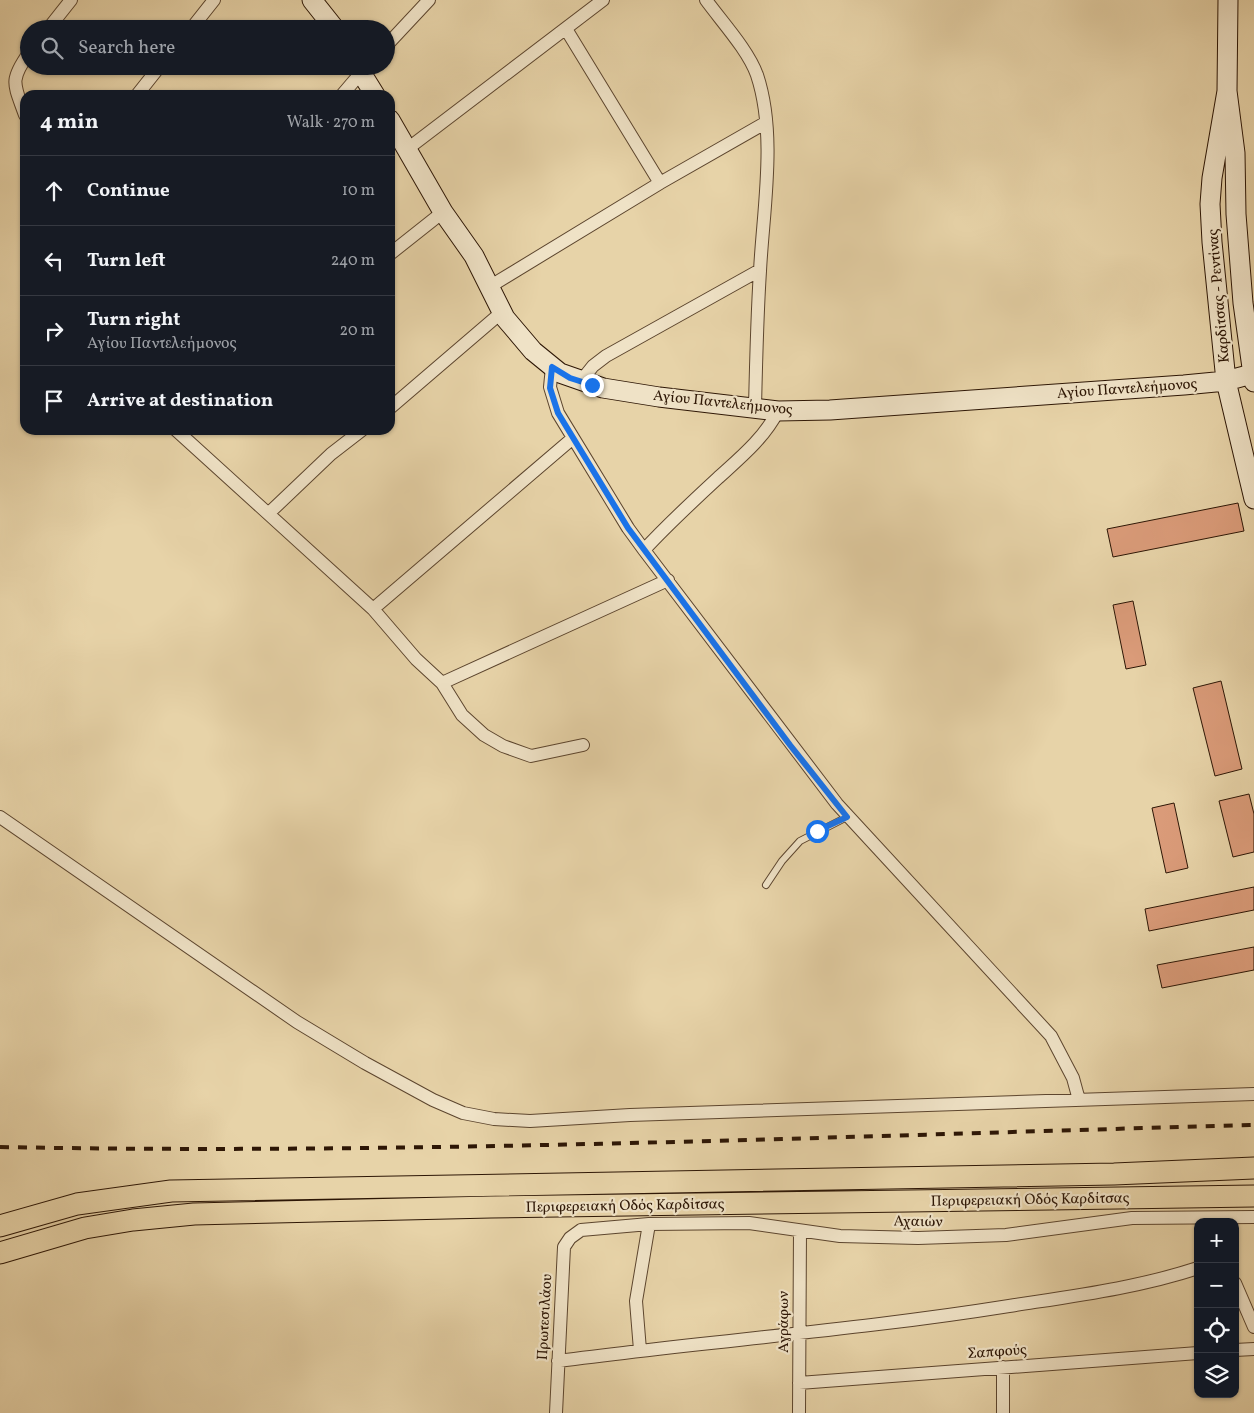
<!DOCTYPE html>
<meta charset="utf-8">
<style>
:root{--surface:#171b24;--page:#242831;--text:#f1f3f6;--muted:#9ea1a6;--line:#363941}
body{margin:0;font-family:Vollkorn,serif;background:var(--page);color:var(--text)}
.controls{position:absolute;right:15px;bottom:15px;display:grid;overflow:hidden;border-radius:10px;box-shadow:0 1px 4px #0004}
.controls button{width:45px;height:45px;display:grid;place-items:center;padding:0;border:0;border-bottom:1px solid var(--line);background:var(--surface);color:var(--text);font:25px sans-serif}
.stop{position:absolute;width:15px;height:15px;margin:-11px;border:4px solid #1a73e8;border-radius:50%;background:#fff}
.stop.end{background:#1a73e8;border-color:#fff;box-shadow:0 1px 5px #0008}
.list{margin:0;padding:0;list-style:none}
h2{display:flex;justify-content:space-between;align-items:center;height:65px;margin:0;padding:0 20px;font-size:21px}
h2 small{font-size:16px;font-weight:400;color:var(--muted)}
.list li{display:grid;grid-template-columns:32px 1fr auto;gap:15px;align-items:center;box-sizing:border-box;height:70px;padding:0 20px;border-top:1px solid var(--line)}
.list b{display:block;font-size:19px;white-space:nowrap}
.list p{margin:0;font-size:16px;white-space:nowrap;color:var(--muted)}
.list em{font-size:16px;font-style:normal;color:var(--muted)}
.icon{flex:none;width:28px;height:28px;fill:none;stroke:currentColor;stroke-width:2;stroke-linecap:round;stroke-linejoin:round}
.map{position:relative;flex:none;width:1254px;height:1413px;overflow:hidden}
.search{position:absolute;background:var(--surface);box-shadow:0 1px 4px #0004;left:20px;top:20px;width:375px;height:55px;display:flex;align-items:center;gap:12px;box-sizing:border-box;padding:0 18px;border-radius:28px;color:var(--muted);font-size:19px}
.panel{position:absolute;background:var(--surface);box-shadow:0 1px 4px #0004;left:20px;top:90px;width:375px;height:345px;border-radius:15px}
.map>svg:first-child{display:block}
.building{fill:#da9b79;stroke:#2d1605}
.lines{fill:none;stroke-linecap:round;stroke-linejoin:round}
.lane-casing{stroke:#5c452e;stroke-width:8}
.street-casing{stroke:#5c452e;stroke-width:14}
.secondary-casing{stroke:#2d1605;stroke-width:21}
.primary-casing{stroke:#2d1605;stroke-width:23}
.lane{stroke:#efe2c6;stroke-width:6}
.street{stroke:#efe2c6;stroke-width:12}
.secondary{stroke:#efe2c6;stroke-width:19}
.primary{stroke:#e7d3a8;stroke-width:21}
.rail{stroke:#2d1605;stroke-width:4;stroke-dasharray:9 9;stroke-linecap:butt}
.route{stroke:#1a73e8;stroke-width:6}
.labels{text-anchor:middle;stroke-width:4.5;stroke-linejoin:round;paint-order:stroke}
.street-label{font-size:15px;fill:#2d1605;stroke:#efe2c6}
</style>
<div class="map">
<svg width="1254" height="1413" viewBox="0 0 1254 1413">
<rect width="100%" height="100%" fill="#e7d3a8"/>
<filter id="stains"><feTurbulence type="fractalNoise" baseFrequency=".004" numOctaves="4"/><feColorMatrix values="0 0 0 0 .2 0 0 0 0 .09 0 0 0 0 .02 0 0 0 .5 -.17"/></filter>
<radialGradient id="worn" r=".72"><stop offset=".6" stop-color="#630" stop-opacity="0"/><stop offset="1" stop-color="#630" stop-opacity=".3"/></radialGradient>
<path class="building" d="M1238 503 1244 531 1113 557 1107 529Z
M1133 601 1146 665 1126 669 1113 605Z
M1221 681 1242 769 1215 776 1193 688Z
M1249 794 1254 814V852L1233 857 1219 801Z
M1174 803 1188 868 1166 873 1152 808Z
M1254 887V910L1149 931 1145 909Z
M1254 947V970L1162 988 1157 965Z"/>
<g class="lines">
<g class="lane-casing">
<path id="lane" d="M766 885 782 861 800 841 847 817"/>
</g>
<g class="street-casing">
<path id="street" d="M706 0C722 22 748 50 757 75 777 135 763 210 760 271 757 317 756 363 755 408
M48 29 71 0
M191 29 214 0
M566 29 660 183
M386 46 429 0
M137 95 160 66
M342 95 365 68
M25 115C14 84 9 81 29 53
M406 150 603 0
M390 254 443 212
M489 287 660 183 765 123
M552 367 550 387 558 413 628 528 644 550 837 804 1051 1036 1073 1078 1079 1100
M581 381 593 366 606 356 760 270
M390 408 502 312
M176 430 373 609 416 659 442 683 462 715 484 735 503 746 531 756 583 745
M269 513 331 454 362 430
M644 550C668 524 693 501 719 477 741 457 764 438 778 411
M373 609 573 438
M442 683 668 580
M0 817 297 1022 365 1063 433 1100 463 1113 494 1119 530 1121 630 1115 1254 1094
M1235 1283 1254 1327
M640 1350 636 1301 649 1224
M1235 1350 1254 1349
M558 1361C708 1341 859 1330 1009 1306 1073 1296 1137 1288 1198 1268
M799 1383 1198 1353
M556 1413 564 1247 570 1238 581 1230 649 1224 749 1223 840 1236 918 1238 1006 1235 1132 1218 1254 1217
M799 1413 800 1231
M1003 1413V1367"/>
</g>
<g class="secondary-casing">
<path id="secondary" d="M312 0 335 29
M1228 0 1227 91 1235 153 1236 214 1243 303 1254 382
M357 66 375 95
M1227 91 1212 178 1210 204 1212 242 1226 381 1254 499
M390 120 443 212 474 256 505 318 533 351 560 373 603 388 659 397 778 411 830 410 1184 385 1226 381 1252 374"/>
</g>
<g class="primary-casing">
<path id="primary" d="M0 1226 77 1204 171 1191 1114 1174 1254 1168
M0 1253 85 1228 133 1220 194 1214 491 1207 1254 1196"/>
</g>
<use href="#lane" class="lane"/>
<use href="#street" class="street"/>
<use href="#secondary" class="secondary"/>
<use href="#primary" class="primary"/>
<path class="rail" d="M0 1147C418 1155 836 1136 1254 1125"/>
</g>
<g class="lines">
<path class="route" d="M592 385 570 378 552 367 550 388 558 413 628 528 790 745 847 817 817 831"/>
</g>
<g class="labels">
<g class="street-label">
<text transform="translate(1218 296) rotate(-95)" y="5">Καρδίτσας - Ρεντίνας</text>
<text transform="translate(1127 388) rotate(-4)" y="5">Αγίου Παντελεήμονος</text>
<text transform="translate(723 402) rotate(6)" y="5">Αγίου Παντελεήμονος</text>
<text transform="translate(1030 1199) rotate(-1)" y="5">Περιφερειακή Οδός Καρδίτσας</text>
<text transform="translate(625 1205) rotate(-1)" y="5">Περιφερειακή Οδός Καρδίτσας</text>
<text transform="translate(918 1221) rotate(1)" y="5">Αχαιών</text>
<text transform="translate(544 1317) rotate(-87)" y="5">Πρωτεσιλάου</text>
<text transform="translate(783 1322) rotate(-90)" y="5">Αγράφων</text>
<text transform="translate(997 1351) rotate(-4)" y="5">Σαπφούς</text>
</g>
</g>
<rect width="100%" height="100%" filter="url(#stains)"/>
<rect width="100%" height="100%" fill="url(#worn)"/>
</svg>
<div class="controls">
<button>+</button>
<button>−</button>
<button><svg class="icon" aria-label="locate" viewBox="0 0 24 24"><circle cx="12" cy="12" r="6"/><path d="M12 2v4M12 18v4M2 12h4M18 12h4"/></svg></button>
<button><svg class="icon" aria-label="layers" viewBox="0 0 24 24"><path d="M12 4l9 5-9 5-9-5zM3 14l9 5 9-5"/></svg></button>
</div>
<div class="stop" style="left:817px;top:831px"></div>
<div class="stop end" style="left:592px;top:385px"></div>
<div class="search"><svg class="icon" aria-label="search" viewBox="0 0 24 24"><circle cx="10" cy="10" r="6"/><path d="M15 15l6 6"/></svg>Search here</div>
<section class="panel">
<h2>4 min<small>Walk · 270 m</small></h2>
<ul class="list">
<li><svg class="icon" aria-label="ahead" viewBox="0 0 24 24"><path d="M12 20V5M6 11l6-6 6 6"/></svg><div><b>Continue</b></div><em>10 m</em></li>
<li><svg class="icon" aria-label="left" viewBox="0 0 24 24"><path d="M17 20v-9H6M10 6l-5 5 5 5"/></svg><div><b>Turn left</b></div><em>240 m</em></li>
<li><svg class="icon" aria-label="right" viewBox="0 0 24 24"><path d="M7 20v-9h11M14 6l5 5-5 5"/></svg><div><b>Turn right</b><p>Αγίου Παντελεήμονος</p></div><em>20 m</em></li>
<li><svg class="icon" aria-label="arrive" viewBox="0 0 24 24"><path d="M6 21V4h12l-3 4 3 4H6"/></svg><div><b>Arrive at destination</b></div></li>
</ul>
</section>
</div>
